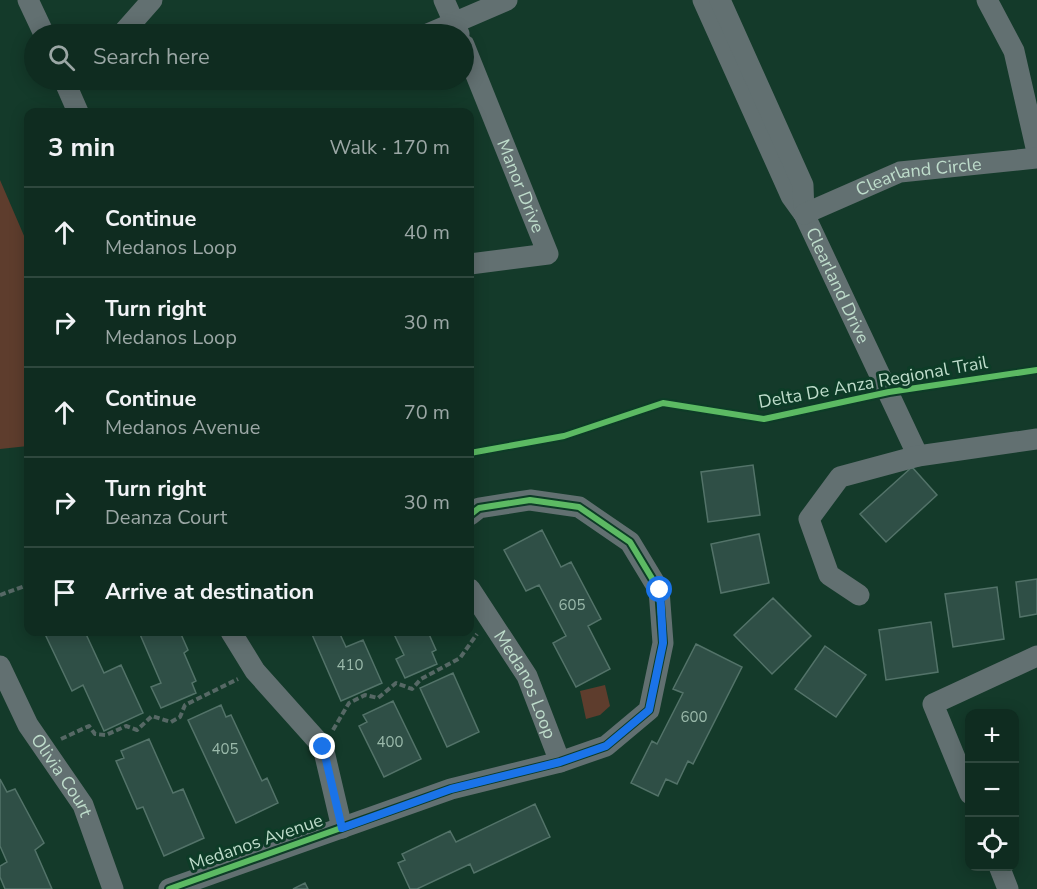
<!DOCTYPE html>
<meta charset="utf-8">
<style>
:root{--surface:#0f2c20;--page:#183429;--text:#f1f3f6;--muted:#9ba7a5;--line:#2f483e}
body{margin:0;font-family:"Nunito Sans",sans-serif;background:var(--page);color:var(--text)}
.controls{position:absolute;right:18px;bottom:18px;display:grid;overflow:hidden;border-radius:12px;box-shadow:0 3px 15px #0003}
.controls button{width:54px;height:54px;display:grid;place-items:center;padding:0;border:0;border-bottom:2px solid var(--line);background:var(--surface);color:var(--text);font:30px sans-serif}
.stop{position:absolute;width:18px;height:18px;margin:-14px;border:4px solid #1a73e8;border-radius:50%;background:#fff}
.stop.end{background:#1a73e8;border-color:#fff;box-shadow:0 2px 6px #0008}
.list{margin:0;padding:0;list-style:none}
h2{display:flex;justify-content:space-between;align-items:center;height:78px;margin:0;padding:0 24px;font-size:26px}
h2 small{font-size:20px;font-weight:400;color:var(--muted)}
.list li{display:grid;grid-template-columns:39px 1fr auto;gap:18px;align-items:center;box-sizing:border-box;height:90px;padding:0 24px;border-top:2px solid var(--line)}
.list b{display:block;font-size:22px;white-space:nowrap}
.list p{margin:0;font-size:20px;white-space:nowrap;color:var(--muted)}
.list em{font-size:20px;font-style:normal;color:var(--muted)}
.icon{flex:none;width:33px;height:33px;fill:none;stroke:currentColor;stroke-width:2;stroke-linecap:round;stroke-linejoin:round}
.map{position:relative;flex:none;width:1037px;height:889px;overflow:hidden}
.search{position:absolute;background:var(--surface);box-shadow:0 3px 15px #0003;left:24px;top:24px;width:450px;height:66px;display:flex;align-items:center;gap:15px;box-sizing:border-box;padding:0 21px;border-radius:33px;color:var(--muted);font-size:22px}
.panel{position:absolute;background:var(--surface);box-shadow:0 3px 15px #0003;left:24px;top:108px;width:450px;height:528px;border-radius:12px}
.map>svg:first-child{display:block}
.green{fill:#5e3d2d}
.building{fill:#2f4f46;stroke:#537369;stroke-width:1.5}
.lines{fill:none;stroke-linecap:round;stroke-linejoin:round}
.path{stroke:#566865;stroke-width:4;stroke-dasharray:6 3;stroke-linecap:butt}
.minor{stroke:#627071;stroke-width:21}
.cycleway-casing{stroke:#0d3c27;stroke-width:10}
.cycleway{stroke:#5cba63;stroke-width:6}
.route{stroke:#1a73e8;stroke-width:8}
.labels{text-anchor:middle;stroke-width:6;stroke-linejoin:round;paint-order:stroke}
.number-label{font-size:15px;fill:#9ab9aa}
.street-label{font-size:18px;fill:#bedccb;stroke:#0d3c27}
</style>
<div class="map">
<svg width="1037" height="889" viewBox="0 0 1037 889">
<rect width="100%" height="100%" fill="#143a2a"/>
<path class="green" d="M0 180 28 245V446L0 449Z
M605 685 610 706 600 715 586 719 580 691Z"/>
<path class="building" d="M753 465 760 515 708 522 701 472Z
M912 467 937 495 886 542 860 514Z
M542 530 561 567 571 562 601 619 588 626 610 669 576 687 553 643 566 636 539 585 526 591 504 550Z
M759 534 769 583 721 593 711 544Z
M1037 579V614L1020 617 1016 582Z
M997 587 1004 639 953 647 945 594Z
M773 598 811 636 772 674 734 635Z
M931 622 938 672 886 680 879 630Z
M44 632H85L104 673 121 665 143 713 104 731 83 685 72 691Z
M139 632H180L188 650 184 653 196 681 192 683 196 693 161 708 151 687 161 683Z
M311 632H339L346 647 363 640 382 683 341 701Z
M393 632H428L436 650 432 652 437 664 405 678 396 659 404 655Z
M696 644 742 667 693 764 688 761 677 784 666 779 658 796 631 783 652 741 657 744 683 693 673 689Z
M825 646 866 675 836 717 795 689Z
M453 673 479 732 447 747 420 688Z
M393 701 421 759 384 777 359 726 367 722 363 715Z
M221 705 226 717 231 715 262 781 267 778 278 803 236 823 188 720Z
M149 739 173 793 183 789 204 838 164 856 143 807 137 809 116 761 124 758 121 751Z
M0 779 7 792 15 789 44 843 35 850 52 889H5L0 877V866L7 862 0 846Z
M535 804 550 837 474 873 470 864 417 889H410L398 863 405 860 402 854 450 831 456 842Z
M305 883 308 889H293Z"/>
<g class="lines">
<path class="path" d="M0 595 28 585
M333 730 349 703 365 695 378 698 396 683 412 689 421 679 460 658 477 634
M61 739 89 726 95 734 106 735 126 726 137 730 152 716 171 722 180 717 185 705 238 679"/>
<g class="minor">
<path d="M28 0 44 34"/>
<path d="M444 0 459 34"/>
<path id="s1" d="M703 0 791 196 804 214 918 456"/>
<path d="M720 0 803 185 804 214"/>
<path d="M987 0 1014 51 1037 152"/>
<path d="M122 34 152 0"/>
<path d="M428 34 507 0"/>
<path id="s2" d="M464 45 548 254 470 264"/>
<path d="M64 80 78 112"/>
<path id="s3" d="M804 214 900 172 1037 158"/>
<path id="s4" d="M470 589 527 676 560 762"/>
<path d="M859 595 829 575 809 519 840 477 918 456 1037 439"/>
<path d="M231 632 255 671 323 747 342 828"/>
<path id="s5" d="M0 666 28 725 83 805 113 889"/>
<path d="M970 794 933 704 1037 656"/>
<path d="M999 866 1008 889"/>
<path d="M169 889 451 789 560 762 606 746 649 710 663 643 659 590 630 542 579 507 530 500 479 508 470 515"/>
</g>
<g class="cycleway-casing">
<path id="cycleway" d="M470 453 564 436 663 403 764 419 889 392 1037 370
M169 889 451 789 560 762 606 746 649 710 663 643 659 590 630 542 579 507 530 500 479 508 470 515"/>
</g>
<use href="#cycleway" class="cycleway"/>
</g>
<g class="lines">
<path class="route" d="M323 747 342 828 451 789 560 762 606 746 649 710 663 643 660 590"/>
</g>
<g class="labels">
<g class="number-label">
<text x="572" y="610">605</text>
<text x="350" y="670">410</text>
<text x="694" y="722">600</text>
<text x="390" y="747">400</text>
<text x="225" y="754">405</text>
</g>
<g class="street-label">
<text dy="6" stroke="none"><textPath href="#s3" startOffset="122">Clearland Circle</textPath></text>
<text dy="6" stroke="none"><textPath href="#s2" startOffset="152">Manor Drive</textPath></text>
<text dy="6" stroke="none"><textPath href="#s1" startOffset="316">Clearland Drive</textPath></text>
<text transform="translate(873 382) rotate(-10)" y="6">Delta De Anza Regional Trail</text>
<text dy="6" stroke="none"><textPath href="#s4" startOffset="111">Medanos Loop</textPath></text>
<text dy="6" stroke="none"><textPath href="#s5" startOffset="126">Olivia Court</textPath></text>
<text transform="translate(256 842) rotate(-19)" y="6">Medanos Avenue</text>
</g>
</g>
</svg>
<div class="controls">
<button>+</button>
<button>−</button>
<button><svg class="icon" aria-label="locate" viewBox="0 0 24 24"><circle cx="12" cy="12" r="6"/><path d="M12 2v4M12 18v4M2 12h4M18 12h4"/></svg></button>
</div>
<div class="stop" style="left:660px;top:590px"></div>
<div class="stop end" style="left:323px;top:747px"></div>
<div class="search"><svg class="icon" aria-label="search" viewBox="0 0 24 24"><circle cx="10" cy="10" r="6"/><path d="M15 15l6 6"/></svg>Search here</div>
<section class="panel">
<h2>3 min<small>Walk · 170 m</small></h2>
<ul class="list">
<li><svg class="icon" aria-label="ahead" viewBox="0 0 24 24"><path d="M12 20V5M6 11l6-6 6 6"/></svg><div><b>Continue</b><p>Medanos Loop</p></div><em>40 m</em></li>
<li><svg class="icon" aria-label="right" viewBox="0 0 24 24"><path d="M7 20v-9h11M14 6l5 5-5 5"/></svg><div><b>Turn right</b><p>Medanos Loop</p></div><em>30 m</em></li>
<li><svg class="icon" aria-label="ahead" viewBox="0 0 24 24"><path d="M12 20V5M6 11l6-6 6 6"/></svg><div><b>Continue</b><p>Medanos Avenue</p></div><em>70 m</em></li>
<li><svg class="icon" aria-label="right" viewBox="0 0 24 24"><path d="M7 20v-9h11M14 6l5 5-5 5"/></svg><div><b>Turn right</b><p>Deanza Court</p></div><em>30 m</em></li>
<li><svg class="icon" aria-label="arrive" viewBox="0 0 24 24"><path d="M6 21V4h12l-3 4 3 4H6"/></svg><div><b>Arrive at destination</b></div></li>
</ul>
</section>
</div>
